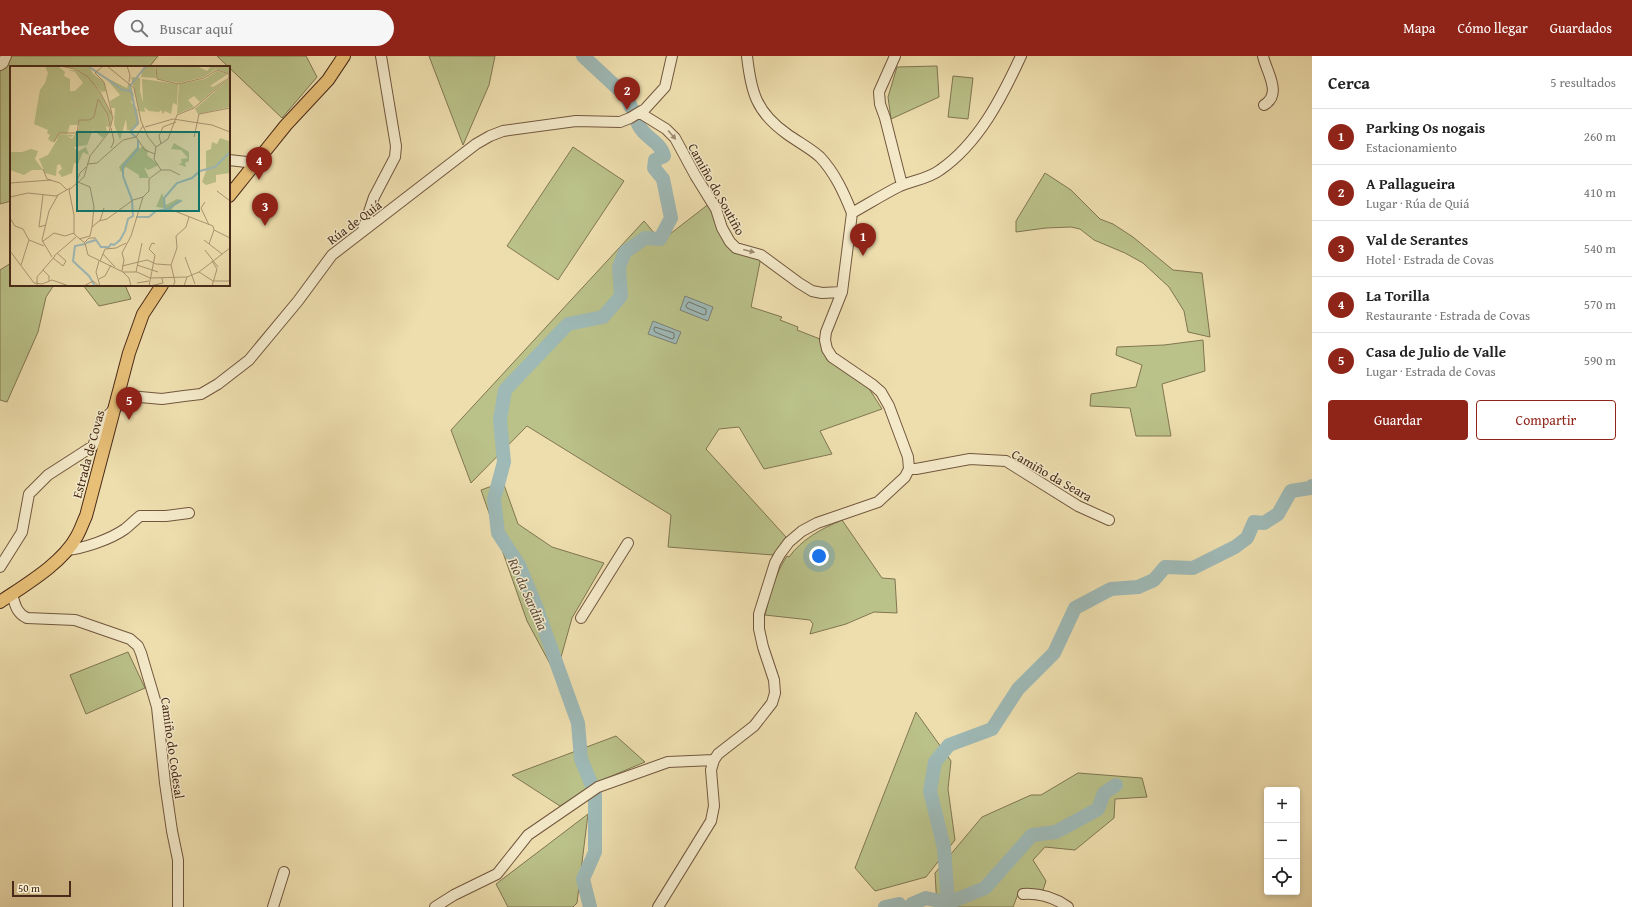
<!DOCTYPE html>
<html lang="es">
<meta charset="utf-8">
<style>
:root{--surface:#fff;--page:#f6f6f6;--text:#222;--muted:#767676;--line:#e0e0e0;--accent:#8f2418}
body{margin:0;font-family:"Gentium Book Plus",serif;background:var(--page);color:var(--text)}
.controls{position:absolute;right:12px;bottom:12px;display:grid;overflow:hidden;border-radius:4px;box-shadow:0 2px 6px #0003}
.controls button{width:36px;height:36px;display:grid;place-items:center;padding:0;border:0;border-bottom:1px solid var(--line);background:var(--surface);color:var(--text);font:20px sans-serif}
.scale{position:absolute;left:12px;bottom:10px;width:59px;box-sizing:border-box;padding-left:4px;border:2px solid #482a19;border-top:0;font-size:11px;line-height:14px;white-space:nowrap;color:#482a19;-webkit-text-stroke:3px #f4eaca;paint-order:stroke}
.you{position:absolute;left:819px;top:500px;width:14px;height:14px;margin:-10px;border:3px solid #fff;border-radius:50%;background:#1a73e8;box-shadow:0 0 0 6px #1a73e833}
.badge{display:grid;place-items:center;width:26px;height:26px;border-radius:50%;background:var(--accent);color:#fff;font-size:13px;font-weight:700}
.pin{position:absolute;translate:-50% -33px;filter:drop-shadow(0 1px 2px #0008)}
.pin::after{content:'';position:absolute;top:21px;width:14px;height:12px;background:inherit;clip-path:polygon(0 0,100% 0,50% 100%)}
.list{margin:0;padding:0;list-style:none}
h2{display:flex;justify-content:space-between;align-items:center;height:52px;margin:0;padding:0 16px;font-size:17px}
h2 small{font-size:13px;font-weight:400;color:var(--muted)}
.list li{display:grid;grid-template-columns:26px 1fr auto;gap:12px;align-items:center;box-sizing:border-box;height:56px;padding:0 16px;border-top:1px solid var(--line)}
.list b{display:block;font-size:15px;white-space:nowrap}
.list p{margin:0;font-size:13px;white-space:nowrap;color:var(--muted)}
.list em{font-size:13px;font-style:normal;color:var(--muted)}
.actions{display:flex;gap:8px;padding:12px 16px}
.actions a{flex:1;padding:9px 0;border:1px solid var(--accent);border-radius:4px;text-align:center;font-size:14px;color:var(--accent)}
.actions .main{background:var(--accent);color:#fff}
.icon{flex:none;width:22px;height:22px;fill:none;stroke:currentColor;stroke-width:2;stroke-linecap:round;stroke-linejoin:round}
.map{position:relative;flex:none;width:1312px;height:851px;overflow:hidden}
header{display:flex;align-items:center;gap:24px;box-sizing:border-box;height:56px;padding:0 20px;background:var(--accent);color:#fff}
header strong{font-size:19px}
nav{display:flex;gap:22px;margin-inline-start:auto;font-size:14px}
.search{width:280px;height:36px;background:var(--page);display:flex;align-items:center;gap:10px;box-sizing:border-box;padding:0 14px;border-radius:22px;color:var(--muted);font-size:15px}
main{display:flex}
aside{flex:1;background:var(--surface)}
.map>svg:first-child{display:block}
.green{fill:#bac189;stroke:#817651}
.water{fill:#9eb9b6;stroke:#7c8077}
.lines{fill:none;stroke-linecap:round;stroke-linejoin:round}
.shore{stroke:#737268;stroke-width:1}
.river{stroke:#9eb9b6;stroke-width:14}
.minor-casing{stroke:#72573e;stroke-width:12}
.major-casing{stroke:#482a19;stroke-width:14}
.minor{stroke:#f4eaca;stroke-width:10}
.major{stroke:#e7bf77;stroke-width:12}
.oneway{fill:#9e8a72}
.labels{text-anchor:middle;stroke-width:3;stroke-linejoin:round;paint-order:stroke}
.street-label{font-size:13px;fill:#482a19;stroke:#f4eaca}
.water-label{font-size:14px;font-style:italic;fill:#5e4e40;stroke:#f4eaca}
.inset-river{fill:none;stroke:#9eb9b6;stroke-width:2}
.inset-road{fill:none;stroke:#ac9672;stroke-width:1}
.view{fill:#0f766e;fill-opacity:0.15;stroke:#0f766e;stroke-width:2}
.inset-edge{fill:none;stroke:#482a19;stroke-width:2}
</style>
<header>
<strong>Nearbee</strong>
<div class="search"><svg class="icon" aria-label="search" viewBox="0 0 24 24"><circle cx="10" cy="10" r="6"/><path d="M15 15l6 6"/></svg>Buscar aquí</div>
<nav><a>Mapa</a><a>Cómo llegar</a><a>Guardados</a></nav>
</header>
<main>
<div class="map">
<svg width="1312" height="851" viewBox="0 0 1312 851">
<rect width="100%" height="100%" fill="#eedeae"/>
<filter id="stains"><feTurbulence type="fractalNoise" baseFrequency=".005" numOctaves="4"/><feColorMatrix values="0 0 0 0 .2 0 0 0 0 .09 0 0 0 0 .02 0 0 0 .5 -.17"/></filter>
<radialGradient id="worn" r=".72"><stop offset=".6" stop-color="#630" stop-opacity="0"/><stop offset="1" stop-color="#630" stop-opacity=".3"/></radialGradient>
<path class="green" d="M10 0H158L149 11H11V145L0 148V12Z
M217 0H306L317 21 282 62Z
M429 0H495L489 29 463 89Z
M937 10 939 41 891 63 888 41 897 11Z
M953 20 973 22 968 63 948 61Z
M573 91 624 125 558 224 507 190Z
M1045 117 1071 134 1100 163 1113 168 1133 181 1173 214 1202 217 1210 281 1188 276 1184 255 1169 231 1143 207 1125 197 1094 184 1080 173 1071 171 1046 172 1016 176V165Z
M710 147 724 184 761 201 751 251 782 261 780 264 798 271 797 274 820 283 827 304 868 331 882 353 820 375 832 398 764 413 739 371 719 373 706 393 786 481 773 499 668 491 671 459 527 370 471 427 451 374 644 165 661 185Z
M11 207V229H54L46 241 38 276 7 346 0 344V214Z
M83 229H125L131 243 99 250Z
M1203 284 1205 315 1162 328 1171 380H1136L1130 352 1090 350 1091 338 1136 331 1142 309 1116 299 1117 291 1164 289Z
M503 426 518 468 552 491 604 507 572 562 556 619 527 565 481 434Z
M842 464 882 522 895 523 897 557 874 556 846 568 810 578 813 568 810 564 765 559C770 538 775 518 787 500L789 501C802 483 821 473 842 464Z
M128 596 145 632 86 658 70 619Z
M916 656 951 705 948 733 955 784 926 821 875 835 855 812Z
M616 680 645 706 602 724 560 750 512 719Z
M1078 717 1142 722 1147 741 1115 743 1114 762 1075 794 1045 791 1033 804 1046 825 1043 834 1018 838 1013 851H937L935 817 982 761 1031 739H1041Z
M588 758 577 847 573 851H508L496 828Z"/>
<path class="water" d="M685 240 713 251 708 265 680 254Z
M653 265 681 276 676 288 648 278Z"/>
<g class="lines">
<path class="shore" d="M689 246 706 253V258L704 259 687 252 686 250Z
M655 271 674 277V282L672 283 655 276 654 274Z"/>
<path class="river" d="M583 0 626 40 632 53
M948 847 944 792 930 735 935 706 949 689 992 673 1018 633 1054 597 1075 552 1111 533 1138 531 1154 524 1165 511 1193 512 1235 491 1247 482 1254 466 1264 467 1278 458 1291 435 1310 432 1312 430
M590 851 583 823 595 796V737L581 703 578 667 537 553 519 509 498 477 494 443 504 406 500 364 505 334 568 268 603 261 621 240 619 211 625 196 645 182 660 183 671 162 663 123 654 112 655 104 664 100C660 84 644 83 637 66
M885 851 899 848 901 851
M910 851 912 848 926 842 948 847 985 832 1032 779 1056 776 1098 753 1104 737 1116 729"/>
<g class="minor-casing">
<path id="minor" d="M747 0C751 36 756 56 787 78 798 86 810 92 820 101 835 117 844 137 852 157
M895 0 879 36 880 48 885 62 902 129
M1263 0C1266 15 1283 38 1264 49
M0 9 3 7 6 0
M640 57 666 73 675 82 695 119 716 153 722 172 730 186 736 192 761 199 799 227 812 235 822 237 842 236
M229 104 255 107
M363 174 374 141 395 101 396 90 381 0
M118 339 162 343 184 340 201 338 218 328 249 304 298 245 332 199 476 88 490 80 503 75 576 65 620 66 630 62 645 53 665 31 672 0
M909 413H916L970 403 1006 405 1078 450 1109 464
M66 494C83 493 111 483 125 473 130 469 135 464 140 460H166L189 457
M0 511 22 476 29 438 48 419 93 390 102 366 114 353
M12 538C15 548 16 557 27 562L75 564 130 583 138 590 141 597 157 651 165 727 172 775 178 804V851
M581 562 628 487
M1023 838C1039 837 1055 842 1068 851
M273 851 284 816
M435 851 454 839 497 818 528 779 598 731 668 706 714 704
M658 851 711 765 714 750 711 714 714 704 718 698 754 670 772 647 775 637 774 624 763 591 759 573V558L775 507 780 498 789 486 802 475 817 467 878 446 905 421 909 413 908 401 889 350 881 336 873 329 832 301 827 293 825 284 826 276 842 236 852 157C868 148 884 138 900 130 914 124 928 123 940 114 979 87 1002 41 1021 0"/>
</g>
<g class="major-casing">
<path id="major" d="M229 140 286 69 328 24 344 0
M0 546C25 529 63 507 77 480 81 473 83 466 86 460L129 297 143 258 162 229"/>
</g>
<use href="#minor" class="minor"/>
<use href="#major" class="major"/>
</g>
<defs><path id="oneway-solid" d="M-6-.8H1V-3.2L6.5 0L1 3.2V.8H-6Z"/></defs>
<g class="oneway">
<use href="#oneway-solid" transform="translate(672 79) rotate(49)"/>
<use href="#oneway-solid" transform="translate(749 195) rotate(14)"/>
</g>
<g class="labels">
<g class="street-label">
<text transform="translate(717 133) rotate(61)" y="5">Camiño do Soutiño</text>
<text transform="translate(354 166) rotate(-37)" y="5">Rúa de Quiá</text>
<text transform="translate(88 398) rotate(-75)" y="5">Estrada de Covas</text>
<text transform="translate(1052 419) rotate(30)" y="5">Camiño da Seara</text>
<text transform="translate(173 692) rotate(82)" y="5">Camiño do Codesal</text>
</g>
<g class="water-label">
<text transform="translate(528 538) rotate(66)" y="5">Río da Sardiña</text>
</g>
</g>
<g transform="translate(10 10)">
<rect width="220" height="220" fill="#eedeae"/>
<path d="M35 0H48L55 6 54 10 60 13V25H65L73 17 65 6 58 4H65L77 11 89 25 102 49 101 60 95 45 100 62 96 60 97 68 93 72 83 64 77 79 64 81 67 86 76 81 79 89 73 86 68 98 64 97 62 107 52 111 48 106 52 103 50 98 47 99 46 110 35 107 29 93 38 89 47 74 48 68 64 69 61 71 56 69 62 73 69 62 68 54V59H60L57 68 48 67 45 75 42 76 38 73 40 69 37 67 38 64 24 58 30 24 35 17 38 7ZM51 0H79L83 8 94 16 96 25 92 26 66 3ZM134 0H145L146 12 131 11ZM147 0H187L197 5 200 1 193 0H220V8L206 3 194 11 169 17 148 13 145 6ZM207 5 218 8 200 20 203 21 219 11 190 36 184 30 178 34 184 41 167 48 169 18 195 13ZM95 11 117 22 119 16 124 29 121 36 127 43 129 58 122 65 117 64 116 53 110 74 104 58 105 42H101L100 35 110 29ZM121 11 130 12V25L133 37 132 13 168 18 167 39 163 37 161 48 155 45 153 48 151 44 149 46 139 45 134 41 135 46 129 45ZM220 12V41L188 48 185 43ZM220 67V107L206 109V116L196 119 192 116 196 105V85L201 83 202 76 207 78 210 72 219 75ZM164 77 179 86V95L175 97 176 101 168 98 172 97 171 93 178 92 171 84 161 83ZM133 80 138 85 137 89 149 99 138 104 134 101 139 112H129V109L116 101 111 106 109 101 127 81 129 83ZM21 83 28 85 25 93 33 104H22L14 109 0 104V86H12ZM152 127 156 139 167 133 173 135 164 140 160 146H154V142L146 141Z" fill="#bac189"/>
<path class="inset-river" d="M78 0 113 24 120 25M126 71 120 66 128 57 120 20 136 0M155 145 154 132 167 117 182 112 190 105 205 101 220 86M126 151H139L146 145 158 143 171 134M76 177 86 174 91 181H99L101 178 104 179 110 174 115 165 118 153 123 150 122 134 113 110V100L128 83V74M75 178 65 180 63 195 79 210 85 220"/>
<path class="inset-road" d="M50 0 65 3 78 11 90 26 103 51 99 66 80 90 74 111 59 124 64 149V168L75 177 78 189 113 206 119 212 121 220M93 0 85 7 94 16 102 48M97 0 124 22 131 55 138 71 146 81M117 0 120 9 119 16M135 61 163 53 202 59 220 66M153 61 166 56M101 62 104 75 101 82M126 71 135 84 145 88M126 71 133 60M184 71 189 48 220 42M44 76 49 67H67L69 54H79L84 51 88 33 97 47 100 60M151 78 149 70 153 61M78 98 87 97 113 74 126 71M33 103 37 113 50 117 57 124M151 104H160L170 109M68 116 80 121 84 141 82 161M0 117 41 114M66 117 70 107 76 101M207 125 220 135M33 129 29 161 36 159M0 131 18 127 46 130 60 122M195 136 191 142 199 159M162 144 203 160 204 164 220 172M0 152 5 160 13 163 19 174 34 180M90 155 94 142M69 173 80 170 82 161 89 155 97 153 123 134 133 131M194 174 212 188M32 176 44 167 55 170 64 167M75 176 79 172H86M199 178 204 164M195 184 208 201M0 185 24 217 32 218 42 214 59 220M93 188 95 183 106 182 116 177M44 190 66 171M42 191 32 174 39 145 48 129M175 191 185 218M43 192 53 200 56 195 47 187M89 195 86 206 90 220M90 195 93 188 105 201M11 199 19 174M127 199 148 206M112 200 137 194 146 198 161 199M33 204 39 210V215M112 205 114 194 112 187 121 170 133 131 139 125V113L151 104 144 93 146 81 158 73 167 49 184 42 219 12V8L207 4 194 12 168 18 147 13 146 0M113 206H127L140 212 177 211M126 206 132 177M189 206 203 215H220M89 213 95 210 101 199M127 217 139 215M27 220V211L45 190M74 220 83 215 89 220M139 220 145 189 139 183 142 177 145 178M140 220 153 217 152 212M163 220 165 216 161 199 167 182 166 170 176 161 179 151M174 220 177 211 189 206 220 182M202 220 207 203 202 195"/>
<path class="view" d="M67 66H189V145H67Z"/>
<rect width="220" height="220" class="inset-edge"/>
</g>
<rect width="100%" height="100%" filter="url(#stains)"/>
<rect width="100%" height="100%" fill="url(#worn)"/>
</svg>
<div class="controls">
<button>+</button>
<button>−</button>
<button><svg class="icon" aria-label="locate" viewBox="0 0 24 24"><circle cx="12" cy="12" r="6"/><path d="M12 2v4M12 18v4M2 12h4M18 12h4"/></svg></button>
</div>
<div class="scale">50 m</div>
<div class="you"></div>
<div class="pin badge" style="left:863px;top:200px">1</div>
<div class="pin badge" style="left:627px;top:54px">2</div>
<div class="pin badge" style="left:265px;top:170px">3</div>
<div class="pin badge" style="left:259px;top:124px">4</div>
<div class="pin badge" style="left:129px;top:364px">5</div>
</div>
<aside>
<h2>Cerca<small>5 resultados</small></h2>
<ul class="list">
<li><span class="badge">1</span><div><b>Parking Os nogais</b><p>Estacionamiento</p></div><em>260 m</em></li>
<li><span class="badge">2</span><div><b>A Pallagueira</b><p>Lugar · Rúa de Quiá</p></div><em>410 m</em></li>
<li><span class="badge">3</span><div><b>Val de Serantes</b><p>Hotel · Estrada de Covas</p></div><em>540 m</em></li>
<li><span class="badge">4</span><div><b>La Torilla</b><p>Restaurante · Estrada de Covas</p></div><em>570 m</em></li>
<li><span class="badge">5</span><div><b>Casa de Julio de Valle</b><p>Lugar · Estrada de Covas</p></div><em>590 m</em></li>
</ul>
<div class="actions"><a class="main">Guardar</a><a>Compartir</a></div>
</aside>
</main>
